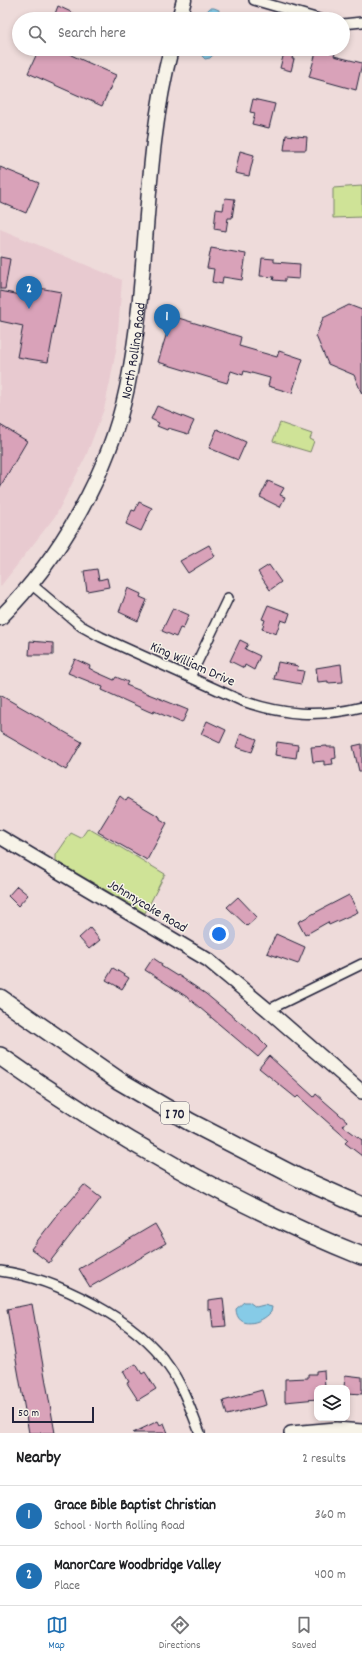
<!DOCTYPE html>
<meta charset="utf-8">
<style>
:root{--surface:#fff;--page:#f6f6f6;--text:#202124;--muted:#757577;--line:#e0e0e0;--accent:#1f6fb2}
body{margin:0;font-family:Dekko,sans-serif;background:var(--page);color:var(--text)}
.controls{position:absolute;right:12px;bottom:12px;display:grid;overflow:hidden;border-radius:8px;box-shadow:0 2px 6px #0003}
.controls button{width:36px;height:36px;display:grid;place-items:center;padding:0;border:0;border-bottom:1px solid var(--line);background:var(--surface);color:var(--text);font:20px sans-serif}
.scale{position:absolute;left:12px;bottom:10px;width:82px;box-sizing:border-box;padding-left:4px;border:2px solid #22223b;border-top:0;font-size:11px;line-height:14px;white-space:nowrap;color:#22223b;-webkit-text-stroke:3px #f7f3e8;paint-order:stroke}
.you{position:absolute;left:219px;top:934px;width:14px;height:14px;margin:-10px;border:3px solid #fff;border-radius:50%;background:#1a73e8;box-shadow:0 0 0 6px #1a73e833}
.badge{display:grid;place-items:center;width:26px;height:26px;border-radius:50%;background:var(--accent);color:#fff;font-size:13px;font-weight:700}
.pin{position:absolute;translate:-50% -33px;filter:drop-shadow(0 1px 2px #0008)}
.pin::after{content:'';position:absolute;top:21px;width:14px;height:12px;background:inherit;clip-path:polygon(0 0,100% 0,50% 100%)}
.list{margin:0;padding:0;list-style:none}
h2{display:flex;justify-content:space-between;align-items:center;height:52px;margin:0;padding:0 16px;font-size:17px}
h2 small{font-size:13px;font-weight:400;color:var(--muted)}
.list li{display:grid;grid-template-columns:26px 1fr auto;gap:12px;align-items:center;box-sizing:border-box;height:60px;padding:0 16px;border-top:1px solid var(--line)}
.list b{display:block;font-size:15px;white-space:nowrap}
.list p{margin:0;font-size:13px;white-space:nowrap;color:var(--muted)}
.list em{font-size:13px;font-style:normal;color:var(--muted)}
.icon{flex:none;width:22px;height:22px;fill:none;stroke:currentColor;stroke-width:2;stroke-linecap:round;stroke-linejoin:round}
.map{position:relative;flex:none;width:362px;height:1433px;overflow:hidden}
.search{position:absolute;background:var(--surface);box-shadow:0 2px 6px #0003;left:12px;right:12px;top:12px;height:44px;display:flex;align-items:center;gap:10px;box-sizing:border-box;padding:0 14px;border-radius:22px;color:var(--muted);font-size:15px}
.sheet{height:172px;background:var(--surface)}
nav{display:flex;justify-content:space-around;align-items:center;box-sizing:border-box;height:56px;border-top:1px solid var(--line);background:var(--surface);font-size:11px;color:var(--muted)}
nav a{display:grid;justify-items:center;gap:2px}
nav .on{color:var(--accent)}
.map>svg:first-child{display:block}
.built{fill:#e8cad0}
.green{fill:#cfe397;stroke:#788269}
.water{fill:#86cbe7;stroke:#5e87a2}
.building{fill:#d9a2b9;stroke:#22223b}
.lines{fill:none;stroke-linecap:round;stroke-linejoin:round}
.street-casing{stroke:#22223b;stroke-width:12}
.secondary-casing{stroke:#22223b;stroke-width:16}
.primary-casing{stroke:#22223b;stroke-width:17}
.highway-casing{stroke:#22223b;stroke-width:20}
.street{stroke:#f7f3e8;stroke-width:9}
.secondary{stroke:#f7f3e8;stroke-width:13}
.primary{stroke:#f7f3e8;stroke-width:14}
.highway{stroke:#f7f3e8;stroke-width:17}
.labels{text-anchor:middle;stroke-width:3;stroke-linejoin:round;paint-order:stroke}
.shield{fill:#f7f3e8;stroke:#62616f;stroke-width:1}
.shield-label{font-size:13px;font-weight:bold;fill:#22223b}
.street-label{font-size:14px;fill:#22223b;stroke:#f7f3e8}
</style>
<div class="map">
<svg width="362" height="1433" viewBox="0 0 362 1433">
<rect width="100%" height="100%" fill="#eedbda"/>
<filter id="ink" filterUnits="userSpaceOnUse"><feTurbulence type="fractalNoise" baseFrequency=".025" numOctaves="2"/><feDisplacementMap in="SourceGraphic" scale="8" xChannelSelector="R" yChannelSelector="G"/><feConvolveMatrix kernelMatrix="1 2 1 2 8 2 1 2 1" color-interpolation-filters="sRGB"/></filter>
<g filter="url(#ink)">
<path class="built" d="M0 229 122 280 117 345 110 382 104 409 86 456 56 515 0 587Z"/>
<path class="green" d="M362 186V217L333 218V188Z
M280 423 312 434 310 439 314 441 310 452 273 441Z
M88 828 165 874 145 913 56 861V855L71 833 81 838Z"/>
<path class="water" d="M210 8H214L219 10 218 19H205L207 11Z
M200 49H215V53L210 58 205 59 202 56Z
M244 1302H249L256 1307 264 1305 272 1307 271 1312C261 1324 237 1330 236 1309Z"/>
<path class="building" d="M58 6 86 19H53Z
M39 49H74L71 55 116 75 102 106 28 73Z
M285 49H294L292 59H294L291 71 280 68Z
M317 49 335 54 334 56 362 63 356 90 309 77Z
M253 99 275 104 269 128 252 124 255 113 250 112Z
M286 135 307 137 306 150H284Z
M240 151 254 155 249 176 235 173Z
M0 167 39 183 26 213 0 202Z
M225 198 235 199 232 218H228L226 231 214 229 216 209 223 210Z
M211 248 246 254 242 280 223 277 222 284 212 282 214 269 207 268Z
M0 257 10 259 5 289H0Z
M262 258 274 259V262L300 264 299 279 285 278V281L273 280 274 277 260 276Z
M28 286 61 292 48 362 17 357 23 326 0 321V291L26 296Z
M349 305 362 310V394L354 375 328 364 316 336 323 318Z
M172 316 241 337 239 346 277 357 279 351 303 359 292 393 268 386 270 378 244 371 243 375 231 371 227 383 158 362Z
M157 406 194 421 188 434 168 428 167 430 157 426 159 423 151 419Z
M0 425 27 441 0 487Z
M217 429 246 442 238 460 209 448Z
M268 481 284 488 280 495 285 497 280 507 260 497Z
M139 502 152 508 141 531 126 524 132 510 135 511Z
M209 545 215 556 188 573 180 561Z
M269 565 281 582 270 590 258 572Z
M97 569 99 580 107 578 109 587 87 591 84 571Z
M128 588 141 594 140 597 147 600 138 621 119 612Z
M268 605 290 613 287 622 281 620 276 634 262 629 265 620 262 619Z
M173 608 189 615 183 629 180 628 176 637 162 631Z
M240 640 248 644 245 649 260 656 254 670 245 665 244 668 230 661Z
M30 641 53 643V655H29Z
M75 659 90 666 89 668 96 672 114 680 116 677 128 682 126 685 188 710 182 723 154 711 153 713 148 711 102 690 103 687 68 673Z
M278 662 298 666 297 670 304 671 301 684 274 679Z
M341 664 343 682 328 683V681L318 682 316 668Z
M0 695 82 742 66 770 0 732Z
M207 721 226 730 220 743 201 734Z
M241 733 257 739 252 752 236 747Z
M277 742 298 745 296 758 275 755Z
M362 744V771H359L353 746Z
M327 746V747H335L336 758 332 759 333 764 324 765V761L313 762 311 747Z
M120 796 126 801 128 798 160 817V819L167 823 147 860 98 832Z
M17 886 28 895 18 906 8 896Z
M349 895 358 912 329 925 328 922 305 935 298 922 322 909Z
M238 897 257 917 247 926 227 907Z
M90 928 100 940 89 949 79 938Z
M276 934 305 947 298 964 267 953Z
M153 958 162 964 161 966 177 976 178 975 206 994 260 1039V1040L267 1047 258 1057 187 997 145 970Z
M113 968 129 978 122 989 106 980Z
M269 1056 314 1097 316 1094 347 1121 343 1126 362 1140V1156L345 1143 348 1140 298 1096 296 1098 259 1068Z
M84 1185 101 1198 84 1220 83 1219 49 1263 31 1249 65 1205 66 1206Z
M155 1224 166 1243 90 1287 79 1269Z
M223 1298 226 1326 213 1327 211 1309 208 1310V1300Z
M32 1304 55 1433H29L7 1309Z
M136 1364 142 1374 145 1372 156 1389 138 1400 127 1383 129 1382 123 1371Z
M324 1370 325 1388H317V1399L285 1402V1379L308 1378V1374H316V1371Z
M345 1375 362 1377V1394L347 1393V1388H344Z
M262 1390 266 1405 227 1415 223 1401Z
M158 1421 160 1425 164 1423 168 1433H133Z"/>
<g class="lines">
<g class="street-casing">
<path id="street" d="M254 0 319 19
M343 24 362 22
M31 584 81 626 101 637 240 700C282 715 318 718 362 707
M190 677 228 598
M268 1010 362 964
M0 1271C55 1278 138 1320 169 1367 183 1386 191 1411 200 1433"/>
</g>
<g class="secondary-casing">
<path id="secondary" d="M0 837 208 960 268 1010 362 1092
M291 1433 336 1429 362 1431"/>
</g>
<g class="primary-casing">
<g id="primary">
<path d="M179 19 184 0"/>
<path id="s1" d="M0 618C61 557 109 473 127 388 150 276 142 160 171 49"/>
</g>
</g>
<g class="highway-casing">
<path id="highway" d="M0 998 118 1080 190 1122 299 1178 362 1206
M0 1056C109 1134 237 1206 362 1256"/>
</g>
<use href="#street" class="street"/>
<use href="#secondary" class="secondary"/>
<use href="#primary" class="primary"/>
<use href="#highway" class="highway"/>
</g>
</g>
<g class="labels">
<rect class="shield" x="161" y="1102" width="28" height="22" rx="3"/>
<g class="shield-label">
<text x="175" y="1118">I 70</text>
</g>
<g class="street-label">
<text dy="5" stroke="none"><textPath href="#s1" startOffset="304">North Rolling Road</textPath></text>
<text transform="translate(193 663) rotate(24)" y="5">King William Drive</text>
<text transform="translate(148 905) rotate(31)" y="5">Johnnycake Road</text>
</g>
</g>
</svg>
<div class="controls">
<button><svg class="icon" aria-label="layers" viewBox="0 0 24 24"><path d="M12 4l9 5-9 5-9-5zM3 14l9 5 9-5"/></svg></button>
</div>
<div class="scale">50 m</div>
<div class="you"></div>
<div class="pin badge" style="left:167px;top:337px">1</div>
<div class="pin badge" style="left:29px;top:309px">2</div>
<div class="search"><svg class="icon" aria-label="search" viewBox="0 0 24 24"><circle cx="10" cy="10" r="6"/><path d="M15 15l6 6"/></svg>Search here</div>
</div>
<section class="sheet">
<h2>Nearby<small>2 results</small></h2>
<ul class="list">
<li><span class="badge">1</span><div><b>Grace Bible Baptist Christian</b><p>School · North Rolling Road</p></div><em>360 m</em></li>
<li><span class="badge">2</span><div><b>ManorCare Woodbridge Valley</b><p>Place</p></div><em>400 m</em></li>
</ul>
</section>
<nav>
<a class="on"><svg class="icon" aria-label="map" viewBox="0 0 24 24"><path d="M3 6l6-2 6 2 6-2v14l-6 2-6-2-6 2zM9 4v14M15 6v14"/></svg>Map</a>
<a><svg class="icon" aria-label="directions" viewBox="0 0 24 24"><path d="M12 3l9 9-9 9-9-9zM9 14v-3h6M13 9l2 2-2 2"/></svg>Directions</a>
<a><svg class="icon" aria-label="saved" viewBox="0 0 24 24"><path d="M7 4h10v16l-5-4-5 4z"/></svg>Saved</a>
</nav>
